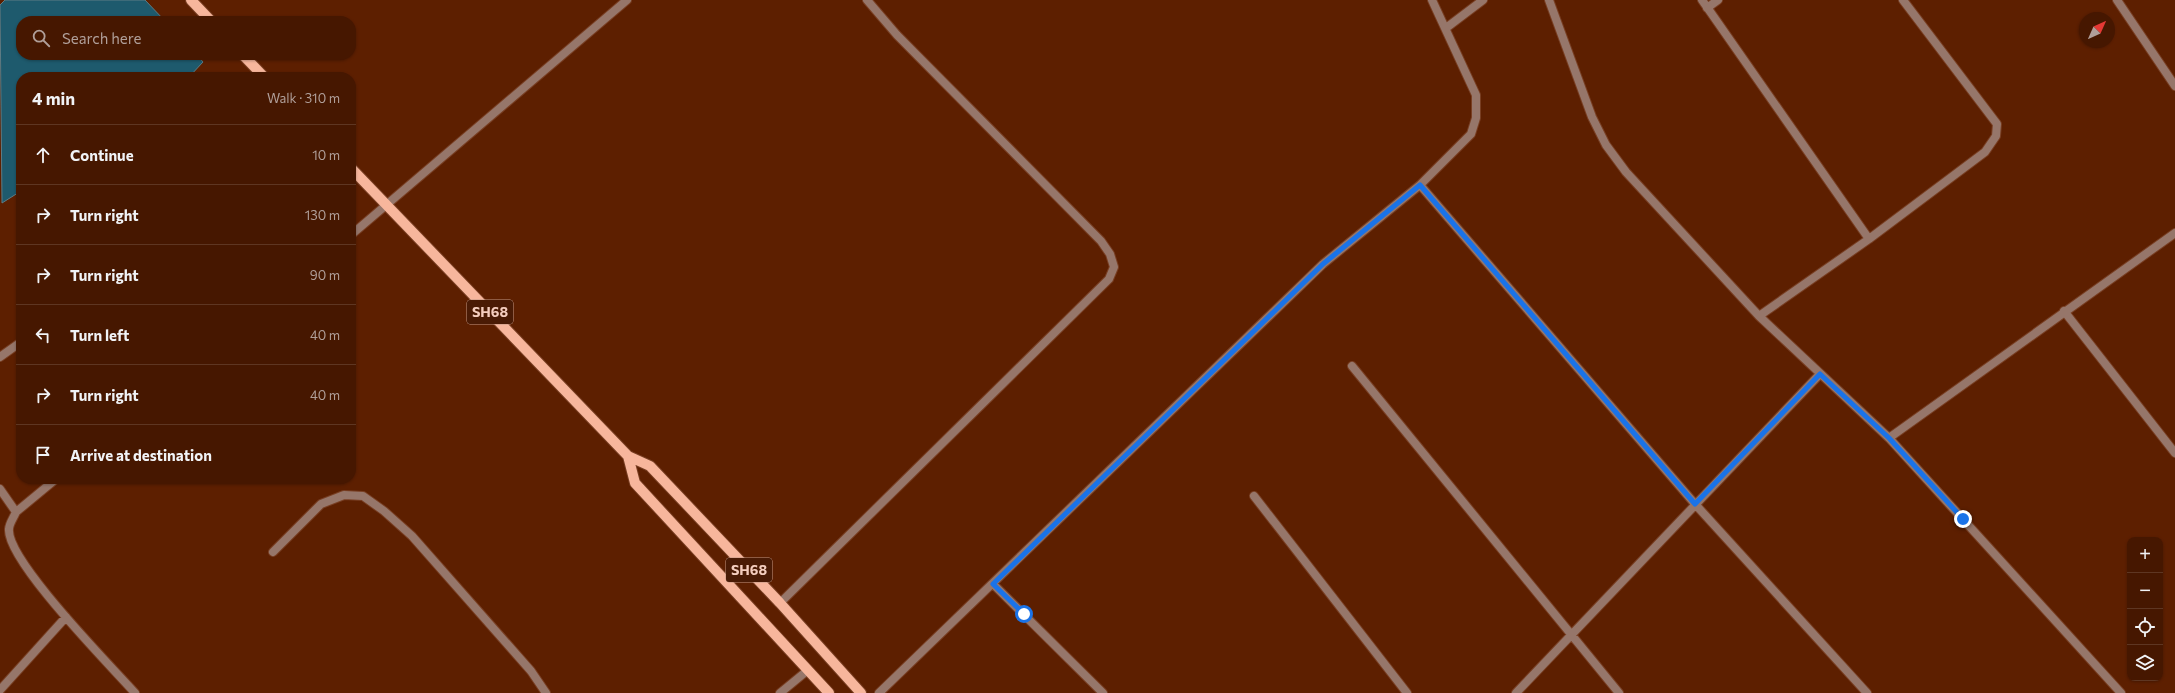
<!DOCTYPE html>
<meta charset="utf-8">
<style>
:root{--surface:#461700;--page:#50240f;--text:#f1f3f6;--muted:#b09f99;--line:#5e3622}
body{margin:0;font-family:Commissioner,sans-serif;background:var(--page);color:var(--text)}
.controls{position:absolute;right:12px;bottom:12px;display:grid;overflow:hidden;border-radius:8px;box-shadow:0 1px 3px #0004}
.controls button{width:36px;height:36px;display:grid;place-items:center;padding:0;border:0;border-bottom:1px solid var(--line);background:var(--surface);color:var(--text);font:20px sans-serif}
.compass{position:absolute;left:2079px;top:12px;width:36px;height:36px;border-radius:50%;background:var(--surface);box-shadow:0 1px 3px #0004;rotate:45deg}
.stop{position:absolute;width:12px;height:12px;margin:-9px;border:3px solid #1a73e8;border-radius:50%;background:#fff}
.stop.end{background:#1a73e8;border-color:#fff;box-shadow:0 1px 4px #0008}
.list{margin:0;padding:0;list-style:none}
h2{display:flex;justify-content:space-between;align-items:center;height:52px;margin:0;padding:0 16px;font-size:17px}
h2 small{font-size:13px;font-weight:400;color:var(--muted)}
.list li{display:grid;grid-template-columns:26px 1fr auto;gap:12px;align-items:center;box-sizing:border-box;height:60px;padding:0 16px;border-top:1px solid var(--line)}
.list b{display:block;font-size:15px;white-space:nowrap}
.list em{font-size:13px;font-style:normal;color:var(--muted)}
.icon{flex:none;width:22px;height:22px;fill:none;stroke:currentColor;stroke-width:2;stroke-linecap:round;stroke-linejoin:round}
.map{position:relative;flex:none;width:2175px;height:693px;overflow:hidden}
.search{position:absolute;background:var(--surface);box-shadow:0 1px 3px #0004;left:16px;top:16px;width:340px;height:44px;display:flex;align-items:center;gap:10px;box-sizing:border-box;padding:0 14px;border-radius:16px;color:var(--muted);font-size:15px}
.panel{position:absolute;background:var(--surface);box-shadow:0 1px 3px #0004;left:16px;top:72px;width:340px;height:412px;border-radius:16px}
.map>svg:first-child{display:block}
.water{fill:#1e5a6d;stroke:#5e7c85}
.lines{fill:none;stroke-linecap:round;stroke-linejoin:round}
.street-casing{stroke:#783e22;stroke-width:10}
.primary-casing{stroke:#783e22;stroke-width:12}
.street{stroke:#96766a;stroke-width:8}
.primary{stroke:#f7b69c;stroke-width:10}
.route{stroke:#1a73e8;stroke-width:5}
.labels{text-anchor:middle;stroke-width:3;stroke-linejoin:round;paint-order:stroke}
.shield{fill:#4a1b05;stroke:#c19886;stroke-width:1}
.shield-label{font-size:14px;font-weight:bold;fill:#f4cdbe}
</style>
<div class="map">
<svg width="2175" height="693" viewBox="0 0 2175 693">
<rect width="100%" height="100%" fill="#5d1f00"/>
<path class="water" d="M5 0H145L165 21H21V55H197L203 62 189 77H21V191L2 203 0 5Z"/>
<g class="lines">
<g class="street-casing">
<path id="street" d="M1549 0 1592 117 1606 145 1626 172 1759 316 1889 438 2121 693
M1702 0 1869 239 1759 316
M2117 0 2175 86
M1707 8 1718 0
M1446 28 1483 0
M1420 185 1695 504 1867 693
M351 235 627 0
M1869 239 1985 152 1996 136 1997 124 1903 0
M2064 311 2175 453
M0 357 21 342
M1352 366 1619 693
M1889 438 2175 233
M0 489 16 512 56 479
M1254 496 1407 693
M16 512C14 517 9 524 9 529 6 560 111 666 135 693
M273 552 321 504 344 495 363 496 384 511 412 536 531 671 546 693
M993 584 1103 693
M780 603 1109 279 1114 267 1110 254 1101 241 897 35 867 0
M0 690 66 617
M780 693 808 670
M879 693 1323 264 1420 185 1471 134 1476 118V95L1432 0
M1516 693 1820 374"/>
</g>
<g class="primary-casing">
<path id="primary" d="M191 0 211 21
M243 55 264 77
M351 168 628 456 650 466 780 603 861 693
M628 456 635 483 829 693"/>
</g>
<use href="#street" class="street"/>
<use href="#primary" class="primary"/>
</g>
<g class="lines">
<path class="route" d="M1024 614 993 584 1323 264 1420 185 1695 504 1820 374 1889 438 1963 519"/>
</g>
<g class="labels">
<g class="shield">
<rect x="467" y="300" width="46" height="24" rx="3"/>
<rect x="726" y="558" width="46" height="24" rx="3"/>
</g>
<g class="shield-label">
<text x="490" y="317">SH68</text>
<text x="749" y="575">SH68</text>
</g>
</g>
</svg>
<div class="controls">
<button>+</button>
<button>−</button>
<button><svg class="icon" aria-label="locate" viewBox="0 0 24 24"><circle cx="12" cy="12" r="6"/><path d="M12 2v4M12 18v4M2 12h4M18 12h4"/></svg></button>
<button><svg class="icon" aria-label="layers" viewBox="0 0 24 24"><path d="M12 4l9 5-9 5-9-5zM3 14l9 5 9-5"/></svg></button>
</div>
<svg class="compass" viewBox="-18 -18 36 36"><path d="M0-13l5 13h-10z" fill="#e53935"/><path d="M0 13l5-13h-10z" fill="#b09f99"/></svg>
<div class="stop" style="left:1024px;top:614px"></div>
<div class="stop end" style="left:1963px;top:519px"></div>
<div class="search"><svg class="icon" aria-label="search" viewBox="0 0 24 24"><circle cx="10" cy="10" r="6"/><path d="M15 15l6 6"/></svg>Search here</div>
<section class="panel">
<h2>4 min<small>Walk · 310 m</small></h2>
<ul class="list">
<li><svg class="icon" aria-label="ahead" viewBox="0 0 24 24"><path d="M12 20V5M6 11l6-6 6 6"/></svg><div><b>Continue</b></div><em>10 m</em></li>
<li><svg class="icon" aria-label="right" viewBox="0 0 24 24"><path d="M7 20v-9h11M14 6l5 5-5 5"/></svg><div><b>Turn right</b></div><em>130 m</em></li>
<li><svg class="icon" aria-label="right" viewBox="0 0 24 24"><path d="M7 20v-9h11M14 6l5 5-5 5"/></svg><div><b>Turn right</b></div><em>90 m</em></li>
<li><svg class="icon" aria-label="left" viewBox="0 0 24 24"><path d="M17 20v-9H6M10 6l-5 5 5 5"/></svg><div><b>Turn left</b></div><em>40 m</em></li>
<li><svg class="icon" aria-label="right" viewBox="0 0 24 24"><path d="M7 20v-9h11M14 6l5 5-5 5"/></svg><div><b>Turn right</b></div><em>40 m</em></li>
<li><svg class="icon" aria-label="arrive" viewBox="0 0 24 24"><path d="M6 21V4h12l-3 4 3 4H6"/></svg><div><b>Arrive at destination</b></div></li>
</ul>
</section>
</div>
